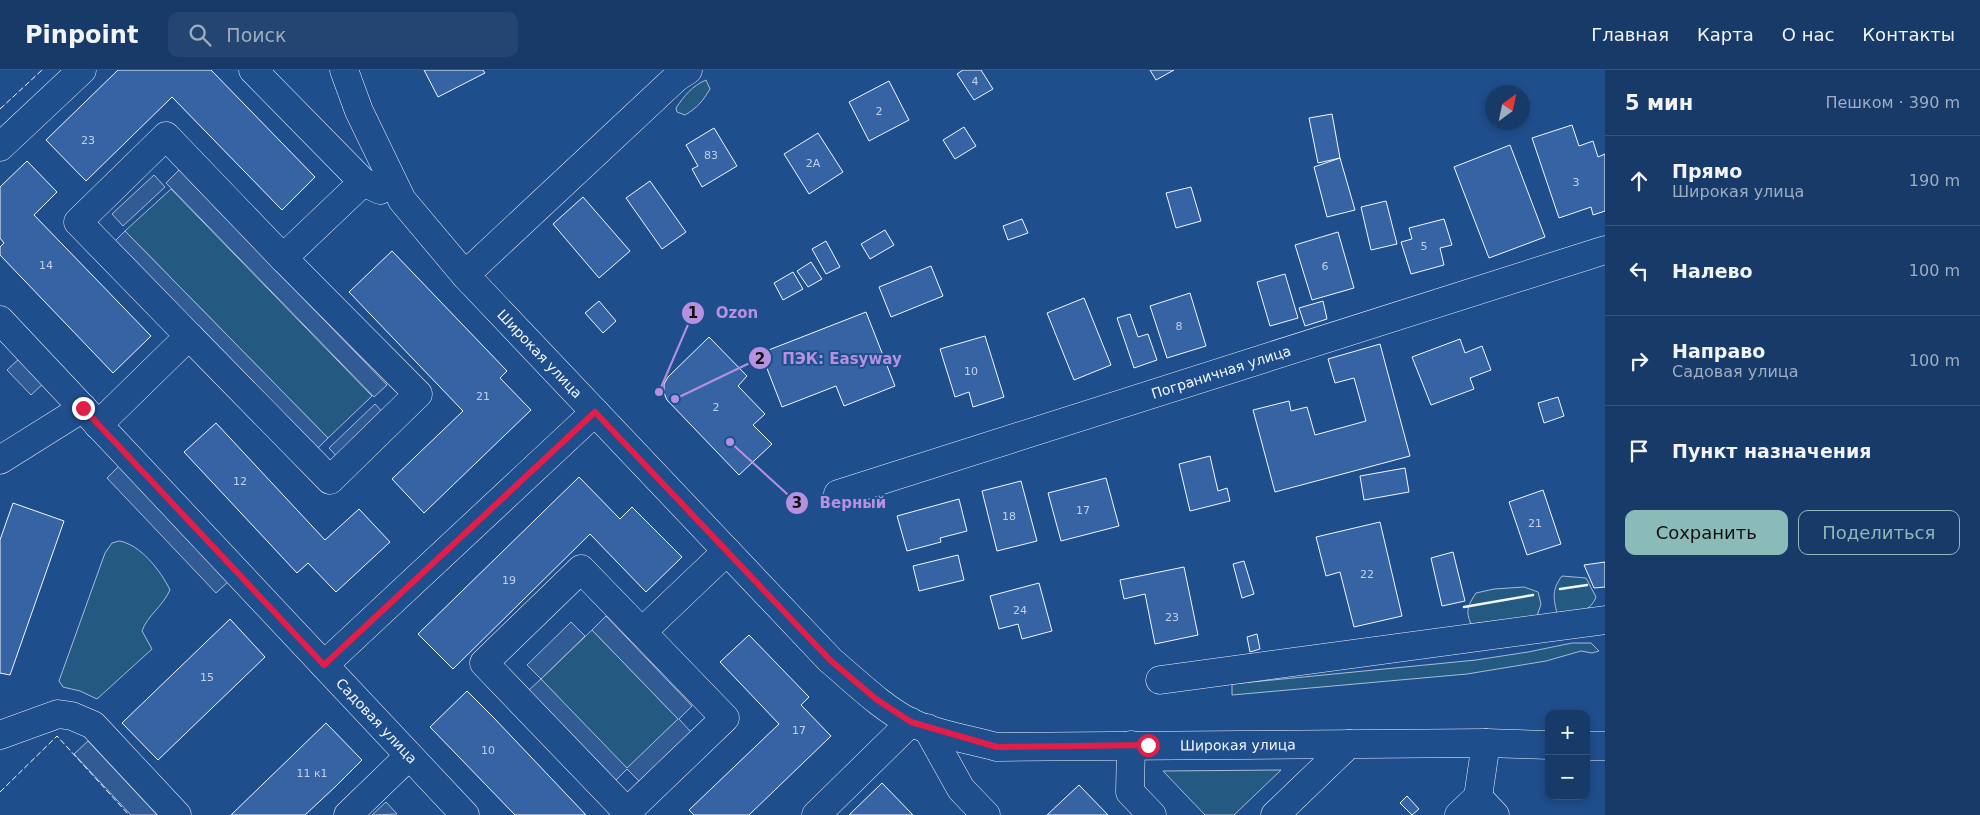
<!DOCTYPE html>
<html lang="ru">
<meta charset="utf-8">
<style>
:root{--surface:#173a69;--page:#244571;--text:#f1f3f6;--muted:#9eadc0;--line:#36547d;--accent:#8bbbb9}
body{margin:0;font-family:"DejaVu Sans",sans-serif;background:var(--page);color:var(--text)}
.controls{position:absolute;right:15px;bottom:15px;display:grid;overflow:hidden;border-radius:10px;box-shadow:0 2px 8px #0003}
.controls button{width:45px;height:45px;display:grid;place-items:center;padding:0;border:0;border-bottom:1px solid var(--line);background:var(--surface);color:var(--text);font:25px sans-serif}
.compass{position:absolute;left:1485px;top:15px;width:45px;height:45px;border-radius:50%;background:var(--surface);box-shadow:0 2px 8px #0003;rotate:33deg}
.stop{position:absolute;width:15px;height:15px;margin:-11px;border:4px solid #e11d48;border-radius:50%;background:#fff}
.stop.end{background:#e11d48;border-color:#fff;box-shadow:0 1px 5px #0008}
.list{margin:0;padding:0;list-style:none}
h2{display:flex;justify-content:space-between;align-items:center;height:65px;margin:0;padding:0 20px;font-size:21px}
h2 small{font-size:16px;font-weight:400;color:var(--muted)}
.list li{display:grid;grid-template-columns:32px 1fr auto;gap:15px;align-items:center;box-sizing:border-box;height:90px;padding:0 20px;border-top:1px solid var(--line)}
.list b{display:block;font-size:19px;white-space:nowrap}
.list p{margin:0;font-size:16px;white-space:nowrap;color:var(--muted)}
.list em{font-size:16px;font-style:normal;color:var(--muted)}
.actions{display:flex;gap:10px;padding:15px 20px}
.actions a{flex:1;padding:11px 0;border:1px solid var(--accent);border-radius:10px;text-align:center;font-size:18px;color:var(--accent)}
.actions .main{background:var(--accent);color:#111}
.icon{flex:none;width:28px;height:28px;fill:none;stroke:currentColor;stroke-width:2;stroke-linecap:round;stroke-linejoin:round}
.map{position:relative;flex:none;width:1605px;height:745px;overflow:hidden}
header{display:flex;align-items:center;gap:30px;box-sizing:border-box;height:70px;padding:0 25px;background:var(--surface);border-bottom:1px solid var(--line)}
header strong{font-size:24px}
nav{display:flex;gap:28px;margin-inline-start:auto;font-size:18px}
.search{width:350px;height:45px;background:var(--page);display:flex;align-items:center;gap:12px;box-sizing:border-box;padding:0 18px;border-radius:10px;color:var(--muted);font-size:19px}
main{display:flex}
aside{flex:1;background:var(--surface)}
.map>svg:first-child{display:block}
.green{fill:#245a82;stroke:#a8bbd7}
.parking{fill:#305b95;stroke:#a8bbd7}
.building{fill:#3563a3;stroke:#f2f6ff}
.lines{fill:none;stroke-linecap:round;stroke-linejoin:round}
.minor-casing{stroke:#f2f6ff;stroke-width:29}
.minor{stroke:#1f4e8c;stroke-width:28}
.fence{stroke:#f2f6ff;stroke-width:1;stroke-dasharray:6 2.5;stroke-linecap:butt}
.wall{stroke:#f2f6ff;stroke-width:2.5}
.route{stroke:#e11d48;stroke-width:6}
.labels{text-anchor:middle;stroke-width:4;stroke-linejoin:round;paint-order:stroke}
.number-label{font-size:11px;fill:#c3d1e8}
.street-label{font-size:14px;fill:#f2f6ff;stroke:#1f4e8c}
.leader{fill:none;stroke:#b691df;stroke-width:2}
.callout-dot{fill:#b691df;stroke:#1f4e8c;stroke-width:2}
.mark-label{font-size:15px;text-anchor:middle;font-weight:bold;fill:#111}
.callout-label{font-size:15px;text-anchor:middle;font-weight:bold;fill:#b691df;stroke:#1f4e8c;stroke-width:4;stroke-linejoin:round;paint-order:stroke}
</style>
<header>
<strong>Pinpoint</strong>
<div class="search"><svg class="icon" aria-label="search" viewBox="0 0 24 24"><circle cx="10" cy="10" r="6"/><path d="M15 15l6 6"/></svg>Поиск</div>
<nav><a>Главная</a><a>Карта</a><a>О нас</a><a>Контакты</a></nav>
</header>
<main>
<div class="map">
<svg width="1605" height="745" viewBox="0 0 1605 745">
<rect width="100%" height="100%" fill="#1f4e8c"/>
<path class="green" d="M706 10 710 19C703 31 697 38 685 45L677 42 676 38C684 26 692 16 706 10Z
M171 119 372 326 328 368 125 161Z
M119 471C140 474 161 501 170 520 163 536 147 546 142 561L152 579 97 629 80 621 63 617 59 611 105 483 112 473Z
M1562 506 1586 508 1596 527C1589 545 1573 542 1557 543 1553 528 1552 519 1562 506Z
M1524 517 1538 522 1541 534 1537 546 1471 554C1465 541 1468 535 1476 523L1494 519Z
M592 560 678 649 627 699 541 609Z
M1572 573H1591L1599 581 1592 583 1581 581 1546 591 1467 604 1232 625V614L1476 590 1528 582Z
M1281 700 1234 745H1205L1163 701Z"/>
<path class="parking" d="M179 100 387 315 374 327 166 113Z
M154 105 165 117 123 156 112 144Z
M125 161 328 368 316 380 114 172Z
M21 287 45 312 31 325 7 300Z
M375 334 387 347 341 391 329 378Z
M121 394 230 510 216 523 107 408Z
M606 546 692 636 679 649 691 662 640 712 627 699 616 710 529 620 541 609 527 595 571 552 585 566 541 609 627 698 678 649 592 560Z
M88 671 157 745H131L74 684Z
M386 732 397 744 372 745Z"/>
<path class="building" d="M118 0H211L315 107 282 140 172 27 86 111 46 70Z
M424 0H483L485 3 438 27Z
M963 0H981L993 19 974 30 957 4Z
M1150 0H1174L1156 10Z
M889 11 909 50 869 71 849 32Z
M1332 44 1340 88 1318 93 1309 48Z
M1572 55 1579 76 1593 71 1598 87 1605 84V141L1593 145 1591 137 1559 148 1532 68Z
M964 57 976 76 955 89 943 70Z
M714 58 737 96 702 117 692 99 698 96 686 75Z
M818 63 843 102 809 124 784 84Z
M1510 75 1545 167 1489 188 1454 97Z
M1340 88 1355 140 1327 147 1314 97Z
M27 91 57 122 34 145 151 266 113 303 0 185V177L4 173 0 168V117Z
M650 111 686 162 662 179 626 128Z
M1191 117 1201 151 1176 158 1166 123Z
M583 127 630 181 599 208 553 154Z
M1386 131 1397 174 1371 180 1361 137Z
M1022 149 1028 163 1008 170 1003 156Z
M1444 149 1452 175 1440 178 1444 195 1411 204 1401 172 1412 169 1409 158Z
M885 160 894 175 870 189 861 174Z
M1338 162 1354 218 1312 230 1295 175Z
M826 171 840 197 826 204 812 179Z
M392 181 507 301 500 308 531 340 424 443 392 409 463 341 349 222Z
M811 192 822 209 808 217 797 201Z
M931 196 943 226 891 247 879 217Z
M793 202 803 219 783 230 774 213Z
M1285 204 1298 248 1270 256 1257 212Z
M1190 223 1206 276 1167 288 1150 236Z
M1084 228 1111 295 1074 310 1047 243Z
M599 231 616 251 603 263 585 243Z
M1323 231 1327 249 1305 256 1299 238Z
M866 242 895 316 844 336 836 316 782 337 761 283Z
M1130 244 1138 267 1148 264 1157 290 1134 298 1117 248Z
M985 266 1004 327 973 337 969 322 955 327 940 279Z
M709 267 747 306 738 316 765 344 753 355 772 374 739 405 667 330 664 323V314L668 307Z
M1460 269 1465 283 1482 276 1491 300 1470 308 1474 319 1431 335 1412 287Z
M1380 274 1410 386 1275 422 1253 340 1289 331 1291 341 1307 337 1315 365 1366 351 1354 308 1335 313 1328 289Z
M1558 327 1564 346 1544 353 1538 333Z
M216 353 325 470 359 439 390 472 336 522 308 493 297 503 184 382Z
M1210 386 1218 421 1227 418 1230 431 1190 441 1179 394Z
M1405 398 1409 422 1364 430 1360 406Z
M579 407 620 449 632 437 682 487 646 522 590 464 453 599 418 564Z
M1106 408 1119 456 1061 471 1048 423Z
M1021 411 1037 471 997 481 982 421Z
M1543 420 1561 474 1527 485 1509 432Z
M959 429 967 461 940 468 941 472 907 481 897 446Z
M13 433 64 451 10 605 0 603V470Z
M1380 452 1402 546 1354 557 1340 502 1326 506 1316 467Z
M1453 482 1465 531 1442 536 1431 488Z
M958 485 964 510 919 521 913 496Z
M1244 491 1254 524 1242 528 1233 494Z
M1605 492V517L1594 518 1584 495Z
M1184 497 1198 565 1155 574 1145 524 1124 529 1120 510Z
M1039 513 1052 561 1022 569 1018 554 999 559 990 526Z
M230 549 265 587 158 690 122 653Z
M1257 564 1260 579 1250 582 1247 567Z
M749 565 809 627 801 635 831 666 749 745H694L689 740 779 654 720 592Z
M467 621 494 648 586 745H515L430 657Z
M326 653 362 690 336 716 305 745H231Z
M882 713 913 745H849Z
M1079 715 1108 745H1047Z
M1407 726 1419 739 1412 745 1400 733Z"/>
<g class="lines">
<g class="minor-casing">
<g id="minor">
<path d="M253 0 363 112 380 120"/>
<path id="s1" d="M344 0 359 41 402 130 465 205 830 590C855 611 883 639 912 653 938 665 969 669 997 677L1486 673 1549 675"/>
<path d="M0 77 82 0"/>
<path d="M465 205 676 8 688 0"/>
<path id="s2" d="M0 250 465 745"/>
<path d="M189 266 330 410 418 324 283 188"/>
<path d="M98 355 189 266 78 152 166 66 283 188 363 112"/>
<path d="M0 390 83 338"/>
<path id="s3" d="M838 424 1605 180"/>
<path d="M324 595 595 342"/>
<path d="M1160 610 1605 550"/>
<path d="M927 658 961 719 986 745"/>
<path d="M0 665 58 644 72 646 93 655 177 745"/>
<path d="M1131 675 1130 722 1152 745"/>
<path d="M1586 676H1605"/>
<path d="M1478 727 1495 745"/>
<path d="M627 742 725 648 642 562"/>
<path d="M348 745 409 686"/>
<path d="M630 745 484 593 581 499 642 562 727 481"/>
<path d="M816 745 911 652"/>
<path d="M1275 745 1349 674"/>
<path d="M1459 745 1478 727 1486 673"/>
</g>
</g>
<use href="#minor" class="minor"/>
<path class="fence" d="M0 39 42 0
M0 722 57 666 129 745"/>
<path class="wall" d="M1560 519 1587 515
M1464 537 1533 525"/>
</g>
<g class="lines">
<path class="route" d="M83 338 324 595 595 342 830 590 876 629 911 652 997 677 1148 675"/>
</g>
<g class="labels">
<g class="number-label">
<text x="975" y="15">4</text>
<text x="879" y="45">2</text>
<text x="88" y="74">23</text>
<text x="711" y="89">83</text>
<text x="813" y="97">2А</text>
<text x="1576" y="116">3</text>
<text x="1424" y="180">5</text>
<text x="46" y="199">14</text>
<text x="1325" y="200">6</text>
<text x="1179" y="260">8</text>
<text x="971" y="305">10</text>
<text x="483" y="330">21</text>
<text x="716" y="341">2</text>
<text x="240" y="415">12</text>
<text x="1083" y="444">17</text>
<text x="1009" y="450">18</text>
<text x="1535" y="457">21</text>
<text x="1367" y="508">22</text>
<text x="509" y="514">19</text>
<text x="1020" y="544">24</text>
<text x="1172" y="551">23</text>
<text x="207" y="611">15</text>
<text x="799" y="664">17</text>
<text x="488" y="684">10</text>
<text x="312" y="707">11 к1</text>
</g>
<g class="street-label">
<text dy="5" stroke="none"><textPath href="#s1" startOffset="349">Широкая улица</textPath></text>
<text dy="5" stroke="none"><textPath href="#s3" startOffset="402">Пограничная улица</textPath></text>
<text dy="5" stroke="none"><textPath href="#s2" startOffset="550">Садовая улица</textPath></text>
<text dy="5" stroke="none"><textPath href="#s1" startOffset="1204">Широкая улица</textPath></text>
</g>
</g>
<path class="leader" d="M659 322L693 243M675 329L760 288M730 372L797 433"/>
<g class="callout-dot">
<circle cx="659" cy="322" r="5"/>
<circle cx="675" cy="329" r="5"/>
<circle cx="730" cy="372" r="5"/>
<circle cx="693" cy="243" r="12"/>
<circle cx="760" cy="288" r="12"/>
<circle cx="797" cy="433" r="12"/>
</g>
<g class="mark-label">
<text x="693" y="248">1</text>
<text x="760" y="294">2</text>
<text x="797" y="438">3</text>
</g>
<g class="callout-label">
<text x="737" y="248">Ozon</text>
<text x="842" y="294">ПЭК: Easyway</text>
<text x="853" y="438">Верный</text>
</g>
</svg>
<div class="controls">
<button>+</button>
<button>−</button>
</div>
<svg class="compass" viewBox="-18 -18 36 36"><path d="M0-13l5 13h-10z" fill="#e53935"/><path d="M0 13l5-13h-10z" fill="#9eadc0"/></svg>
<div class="stop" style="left:1148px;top:675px"></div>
<div class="stop end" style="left:83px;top:338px"></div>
</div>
<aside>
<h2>5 мин<small>Пешком · 390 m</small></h2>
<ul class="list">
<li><svg class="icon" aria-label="ahead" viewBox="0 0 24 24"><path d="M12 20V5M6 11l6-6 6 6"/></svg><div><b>Прямо</b><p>Широкая улица</p></div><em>190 m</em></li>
<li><svg class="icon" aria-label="left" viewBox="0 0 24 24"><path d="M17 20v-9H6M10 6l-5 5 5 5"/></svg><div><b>Налево</b></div><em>100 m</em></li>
<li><svg class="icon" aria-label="right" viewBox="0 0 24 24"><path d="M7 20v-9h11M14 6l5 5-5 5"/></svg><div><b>Направо</b><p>Садовая улица</p></div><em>100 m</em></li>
<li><svg class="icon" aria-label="arrive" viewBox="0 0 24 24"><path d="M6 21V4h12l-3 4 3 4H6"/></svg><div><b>Пункт назначения</b></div></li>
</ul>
<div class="actions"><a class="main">Сохранить</a><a>Поделиться</a></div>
</aside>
</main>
